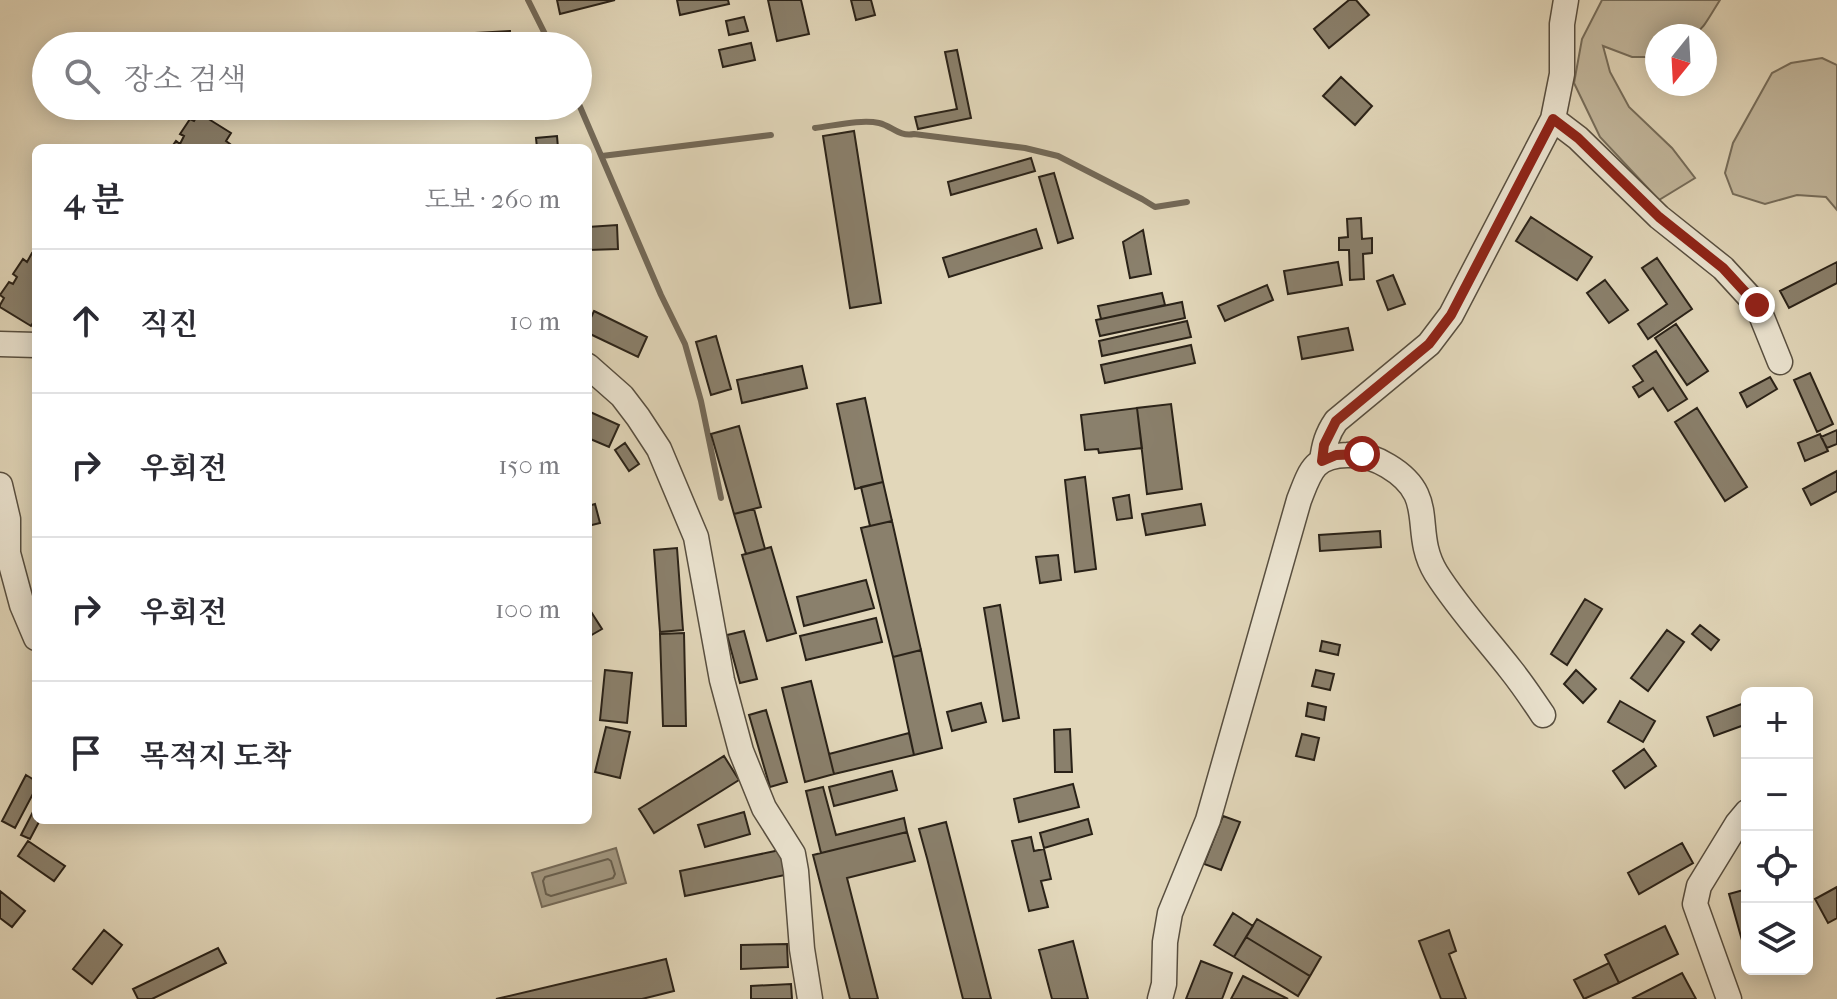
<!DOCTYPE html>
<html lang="ko">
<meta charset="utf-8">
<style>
:root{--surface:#fff;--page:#f2f2f3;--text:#2b2b33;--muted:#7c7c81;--line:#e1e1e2}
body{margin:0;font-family:"IM FELL French Canon","Noto Serif KR",serif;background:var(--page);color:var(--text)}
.controls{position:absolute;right:24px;bottom:24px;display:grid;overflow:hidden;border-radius:12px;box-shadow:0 4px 20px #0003}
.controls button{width:72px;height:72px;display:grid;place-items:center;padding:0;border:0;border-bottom:2px solid var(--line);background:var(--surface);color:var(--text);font:40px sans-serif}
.compass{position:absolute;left:1645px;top:24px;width:72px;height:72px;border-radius:50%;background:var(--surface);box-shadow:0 4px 20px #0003;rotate:198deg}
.stop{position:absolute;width:24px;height:24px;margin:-18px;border:6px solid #8f2418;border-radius:50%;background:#fff}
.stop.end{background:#8f2418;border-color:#fff;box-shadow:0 2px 8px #0008}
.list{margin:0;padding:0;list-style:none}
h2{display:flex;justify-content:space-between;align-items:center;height:104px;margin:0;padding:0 32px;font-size:34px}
h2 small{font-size:26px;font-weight:400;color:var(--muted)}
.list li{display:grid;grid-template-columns:52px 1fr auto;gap:24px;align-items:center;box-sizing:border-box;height:144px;padding:0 32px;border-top:2px solid var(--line)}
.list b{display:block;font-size:30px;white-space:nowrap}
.list em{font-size:26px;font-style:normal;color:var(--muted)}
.icon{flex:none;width:44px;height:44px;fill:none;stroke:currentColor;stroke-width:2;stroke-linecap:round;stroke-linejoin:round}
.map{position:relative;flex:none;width:1837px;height:999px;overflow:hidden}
.search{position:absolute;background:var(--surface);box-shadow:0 4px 20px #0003;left:32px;top:32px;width:560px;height:88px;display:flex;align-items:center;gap:20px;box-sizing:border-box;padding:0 28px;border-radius:44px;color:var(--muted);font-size:30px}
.panel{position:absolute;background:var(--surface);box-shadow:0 4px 20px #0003;left:32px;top:144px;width:560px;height:680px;border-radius:12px}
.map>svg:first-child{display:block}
.green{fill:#c3b89e;stroke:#766d5b;stroke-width:2}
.water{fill:#a39983;stroke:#736958;stroke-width:2}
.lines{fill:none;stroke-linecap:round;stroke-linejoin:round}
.shore{stroke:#665e4e;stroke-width:2}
.stream{stroke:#736958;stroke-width:6}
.building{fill:#8a806c;stroke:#2a2218;stroke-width:2}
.minor-casing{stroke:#584f40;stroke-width:27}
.minor{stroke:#ece5d2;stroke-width:24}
.route{stroke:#8f2418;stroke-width:10}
</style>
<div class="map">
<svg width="1837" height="999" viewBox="0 0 1837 999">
<rect width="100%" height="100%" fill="#e2d7ba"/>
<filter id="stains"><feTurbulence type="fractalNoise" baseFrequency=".0025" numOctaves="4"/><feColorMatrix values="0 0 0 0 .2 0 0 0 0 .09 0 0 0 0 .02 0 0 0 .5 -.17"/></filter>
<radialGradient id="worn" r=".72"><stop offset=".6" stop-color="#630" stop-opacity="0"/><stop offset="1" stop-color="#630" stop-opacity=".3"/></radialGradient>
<path class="green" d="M1602 0H1720C1696 38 1703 36 1657 36V57H1632L1603 46 1610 72 1629 107 1672 148 1695 178 1659 200 1600 137 1574 83 1582 39Z
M1822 58 1837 65V210L1826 197 1797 195 1765 204 1733 194 1725 173 1733 143 1772 73 1791 63Z"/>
<path class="water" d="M616 848 626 883 542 907 532 873Z"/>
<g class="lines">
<path class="shore" d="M608 859 611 861 615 874 613 878 551 896 546 894 543 881 545 877Z"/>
<path class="stream" d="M528 0 551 46
M578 102 661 295 685 344 701 401 721 498
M815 128C833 126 861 119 879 123 892 126 899 137 914 134L1025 148 1058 156 1142 199 1155 207 1187 202
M602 156 771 135"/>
</g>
<path class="building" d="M557 0H615L560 14Z
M677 0H728L729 4 680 15Z
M768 0H801L809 34 777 41Z
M851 0H871L875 15 856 20Z
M1349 0H1356L1369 15 1329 48 1314 29Z
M744 17 748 31 729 35 726 21Z
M510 31V46H423V36Z
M751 43 755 60 723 67 719 50Z
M957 50 971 118 918 129 915 117 957 109 945 52Z
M1341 77 1372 106 1355 125 1323 96Z
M199 113 231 133 226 141 230 144 227 148H171L176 141 180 144 184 136 180 134 190 119 194 121Z
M854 131 881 303 850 308 823 136Z
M557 136 558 148H537L536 138Z
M1031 158 1035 171 951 195 948 182Z
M1054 173 1073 238 1058 243 1039 177Z
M1531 217 1592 257 1577 280 1516 241Z
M1361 218 1362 239 1372 238V253L1363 254 1364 279 1350 280 1349 250H1339V238L1348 237 1347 219Z
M617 225 618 249 588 250V227Z
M1036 229 1042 248 949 277 943 258Z
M1143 230 1151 274 1130 278 1123 242Z
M32 253 36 255V318L31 326 0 307V305L4 298 0 295 9 282 13 284 17 277 13 274 23 259 27 262Z
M1657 258 1692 309 1648 339 1638 324 1667 304 1642 268Z
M1338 262 1342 285 1288 294 1284 271Z
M1837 262V283L1789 308 1780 291Z
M1393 275 1405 304 1388 310 1377 281Z
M1605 280 1628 310 1609 323 1587 293Z
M1267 285 1273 300 1225 321 1218 306Z
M1162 293 1165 305 1101 319 1098 306Z
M1182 302 1185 318 1100 336 1096 320Z
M594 311 647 337 638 357 588 333V324Z
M1187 321 1191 337 1102 356 1099 341Z
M1676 324 1708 371 1687 385 1655 338Z
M1348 328 1353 350 1302 359 1298 337Z
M716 336 731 389 711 395 696 342Z
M1191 345 1195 363 1105 383 1101 365Z
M1656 351 1687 399 1668 411 1653 388 1639 397 1633 387 1643 381 1633 366Z
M802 366 807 388 742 403 737 380Z
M1810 373 1833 424 1817 432 1794 380Z
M1770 377 1777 389 1747 407 1740 393Z
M865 398 883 482 855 489 837 404Z
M1171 404 1182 489 1147 494 1137 408Z
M1137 408 1142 448 1099 453 1098 449 1085 450 1081 415Z
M1697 408 1747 487 1725 501 1675 422Z
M588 411 619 425 609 447 588 438Z
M739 426 761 507 734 514 711 434Z
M1837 430V444L1827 448 1821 437Z
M1820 434 1828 451 1805 461 1798 443Z
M625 443 639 464 629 471 615 450Z
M1837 471V491L1811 505 1803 489Z
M1085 477 1096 569 1075 572 1065 480Z
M883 482 892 521 870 526 861 487Z
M1129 495 1132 518 1117 520 1113 498Z
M595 504 600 523 588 526V506Z
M1201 504 1205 525 1146 535 1142 514Z
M754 509 765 549 746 554 734 514Z
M892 521 921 650 893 657 861 528Z
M1380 531 1381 547 1320 551 1319 535Z
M771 547 796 633 767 641 742 555Z
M677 548 683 630 660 632 654 550Z
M1058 555 1061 580 1040 583 1036 557Z
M866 580 874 608 804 626 797 597Z
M1585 599 1602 609 1567 665 1551 654Z
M1000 605 1019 718 1003 721 984 608Z
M588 607 602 629 588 637Z
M876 618 882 642 806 660 800 636Z
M1700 625 1719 640 1711 650 1692 634Z
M1667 630 1684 642 1648 691 1631 678Z
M744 631 757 679 740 683 727 635Z
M684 633 686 726H663L660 634Z
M1322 641 1340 645 1338 655 1320 651Z
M921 650 942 748 914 755 893 657Z
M605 670 632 673 627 723 600 720Z
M1316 670 1334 674 1330 690 1312 686Z
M1576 670 1596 689 1583 703 1564 684Z
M811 681 834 774 805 782 782 688Z
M1620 701 1655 721 1643 742 1608 722Z
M1747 702V724L1714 736 1707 717Z
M981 703 986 722 952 731 947 712Z
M1308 703 1326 707 1324 720 1306 716Z
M766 710 787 782 770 787 749 715Z
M606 727 630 732 620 778 595 772Z
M1070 729 1072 772H1055L1054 730Z
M909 733 914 755 834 774 829 754Z
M1302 734 1319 738 1314 760 1296 756Z
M1644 749 1656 766 1625 788 1613 771Z
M724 756 739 780 654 833 639 809Z
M892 771 897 790 834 806 829 787Z
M26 775 36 781V788L15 828 2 821Z
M1073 784 1079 807 1019 822 1014 799Z
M823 787 836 835 904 818 907 832 821 853 806 791Z
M36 806V820H40L30 839 21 835Z
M744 812 750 834 705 847 698 825Z
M1223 816 1240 822 1221 870 1204 864Z
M1088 819 1092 834 1044 848 1040 833Z
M946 822 991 999H963L927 858 919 829Z
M907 832 915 861 847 878 878 999H850L813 855Z
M1031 837 1034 851 1044 849 1051 879 1041 881 1048 907 1029 911 1012 841Z
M28 841 65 866 54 881 18 856Z
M1682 843 1693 863 1639 894 1628 873Z
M780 850 785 875 685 896 680 871Z
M1837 887V918L1828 923 1815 899Z
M1747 889V950L1745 951 1729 894Z
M0 891 25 911 12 927 0 918Z
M1233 913 1253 926 1234 957 1214 945Z
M1257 919 1321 957 1310 976 1246 937Z
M1665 926 1678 954 1619 983 1605 955Z
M104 930 122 945 92 984 73 969Z
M1449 930 1456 951 1449 954 1466 999H1441L1419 941Z
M1246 937 1310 976 1298 996 1234 957Z
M1073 941 1088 999H1052L1039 950Z
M787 944 788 967 741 969V945Z
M218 948 226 963 152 999H138L133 989Z
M666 959 674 991 642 999H496Z
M1201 961 1232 973 1222 999H1186Z
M1609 963 1619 983 1584 999 1574 980Z
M1682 973 1696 999H1634L1633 998Z
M1243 976 1288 999H1231Z
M791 984 792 999H751V986Z"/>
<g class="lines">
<g class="minor-casing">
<path id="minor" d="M1553 119 1578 138 1659 217 1723 268 1757 305 1780 362
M0 344 36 345
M588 366 622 396 638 417 659 449 696 537 722 680 741 751 764 808 793 854 796 871 802 949 810 999
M1322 461C1324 445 1327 434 1336 421L1429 344 1451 315 1553 119 1562 74V24L1566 0
M0 485 8 519V553L22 605 36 638
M1160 999 1164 984 1165 942 1170 913 1208 820 1299 500C1310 472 1313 456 1347 455 1363 454 1375 458 1388 466 1440 497 1410 530 1436 573 1458 608 1486 638 1511 670 1523 685 1533 700 1543 715
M1729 999 1695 904 1699 886 1737 824 1747 812"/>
</g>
<use href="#minor" class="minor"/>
</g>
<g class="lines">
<path class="route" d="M1362 454 1336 455 1322 461 1324 445 1336 421 1429 344 1451 315 1553 119 1578 138 1659 217 1723 268 1757 305"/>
</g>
<rect width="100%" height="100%" filter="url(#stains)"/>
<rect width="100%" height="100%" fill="url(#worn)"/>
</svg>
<div class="controls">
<button>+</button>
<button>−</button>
<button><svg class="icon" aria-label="locate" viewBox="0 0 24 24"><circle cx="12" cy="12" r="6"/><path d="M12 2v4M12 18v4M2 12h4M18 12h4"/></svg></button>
<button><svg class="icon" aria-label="layers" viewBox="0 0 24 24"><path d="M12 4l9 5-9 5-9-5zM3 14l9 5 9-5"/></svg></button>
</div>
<svg class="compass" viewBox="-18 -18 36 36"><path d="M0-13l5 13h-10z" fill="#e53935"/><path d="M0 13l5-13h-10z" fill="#7c7c81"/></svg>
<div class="stop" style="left:1362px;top:454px"></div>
<div class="stop end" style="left:1757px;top:305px"></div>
<div class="search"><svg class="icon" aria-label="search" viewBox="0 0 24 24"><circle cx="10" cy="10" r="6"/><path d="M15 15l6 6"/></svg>장소 검색</div>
<section class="panel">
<h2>4 분<small>도보 · 260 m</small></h2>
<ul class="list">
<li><svg class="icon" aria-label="ahead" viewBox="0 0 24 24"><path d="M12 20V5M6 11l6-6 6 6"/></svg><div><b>직진</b></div><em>10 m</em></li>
<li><svg class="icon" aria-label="right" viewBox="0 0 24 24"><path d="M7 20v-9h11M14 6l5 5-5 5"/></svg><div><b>우회전</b></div><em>150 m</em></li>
<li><svg class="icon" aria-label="right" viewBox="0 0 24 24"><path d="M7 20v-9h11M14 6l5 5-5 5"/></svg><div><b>우회전</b></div><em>100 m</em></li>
<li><svg class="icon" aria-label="arrive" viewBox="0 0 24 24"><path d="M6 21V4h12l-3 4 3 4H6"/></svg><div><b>목적지 도착</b></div></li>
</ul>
</section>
</div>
